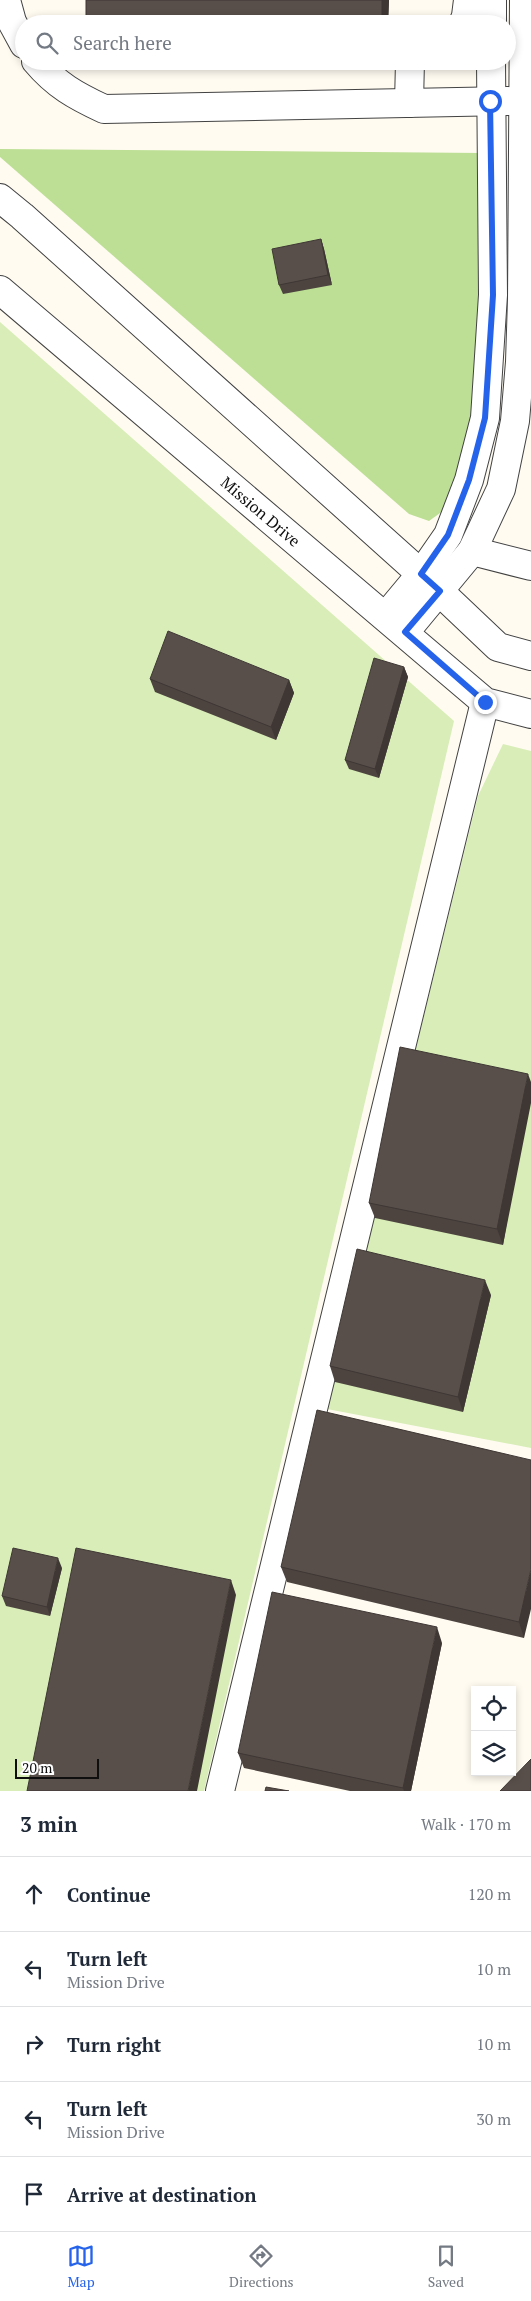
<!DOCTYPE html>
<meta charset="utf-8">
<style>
:root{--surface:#fff;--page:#f6f6f7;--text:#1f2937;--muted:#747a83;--line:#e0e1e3;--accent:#2563eb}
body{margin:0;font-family:"PT Serif",serif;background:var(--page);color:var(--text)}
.controls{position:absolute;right:15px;bottom:15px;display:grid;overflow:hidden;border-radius:0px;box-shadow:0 2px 8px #0003}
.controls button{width:45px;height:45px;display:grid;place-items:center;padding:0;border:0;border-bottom:1px solid var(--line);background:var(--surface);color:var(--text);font:25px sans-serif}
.scale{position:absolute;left:15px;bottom:12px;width:84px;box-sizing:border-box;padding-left:5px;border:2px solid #0f0f0f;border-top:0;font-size:14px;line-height:18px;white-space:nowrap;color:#0f0f0f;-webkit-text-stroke:4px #fff;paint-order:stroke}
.stop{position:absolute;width:15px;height:15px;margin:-11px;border:4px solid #2563eb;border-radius:50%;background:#fff}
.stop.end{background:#2563eb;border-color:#fff;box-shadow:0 1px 5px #0008}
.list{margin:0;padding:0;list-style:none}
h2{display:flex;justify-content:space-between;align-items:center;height:65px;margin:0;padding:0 20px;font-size:21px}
h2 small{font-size:16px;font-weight:400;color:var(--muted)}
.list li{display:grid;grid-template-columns:32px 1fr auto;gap:15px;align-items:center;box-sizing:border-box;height:75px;padding:0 20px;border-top:1px solid var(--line)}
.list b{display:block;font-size:19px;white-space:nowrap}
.list p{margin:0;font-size:16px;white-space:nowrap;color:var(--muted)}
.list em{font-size:16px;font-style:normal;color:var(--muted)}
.icon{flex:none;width:28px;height:28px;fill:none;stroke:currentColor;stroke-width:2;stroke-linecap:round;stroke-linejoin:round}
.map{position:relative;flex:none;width:531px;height:1791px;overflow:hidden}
.search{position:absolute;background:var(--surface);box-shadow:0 2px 8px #0003;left:15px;right:15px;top:15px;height:55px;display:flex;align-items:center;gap:12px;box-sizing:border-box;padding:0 18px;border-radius:28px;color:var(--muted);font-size:19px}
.sheet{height:440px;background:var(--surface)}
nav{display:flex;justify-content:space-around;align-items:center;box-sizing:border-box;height:70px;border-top:1px solid var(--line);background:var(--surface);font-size:14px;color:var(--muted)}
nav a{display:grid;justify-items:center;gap:2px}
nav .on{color:var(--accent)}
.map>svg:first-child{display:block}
.green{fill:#d8edb7}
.forest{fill:#bddf95}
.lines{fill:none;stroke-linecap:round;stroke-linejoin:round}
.minor-casing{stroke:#424242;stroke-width:30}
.minor{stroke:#fff;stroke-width:28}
.wall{fill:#4d4440}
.shaded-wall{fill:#3e3734}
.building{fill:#594f4a;stroke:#3e3734}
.route{stroke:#2563eb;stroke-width:6}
.labels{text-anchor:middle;stroke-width:5;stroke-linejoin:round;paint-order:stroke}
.street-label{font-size:16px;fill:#0f0f0f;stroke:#fff}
</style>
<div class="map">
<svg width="531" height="1791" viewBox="0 0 531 1791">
<rect width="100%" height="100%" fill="#fffbf1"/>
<path class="green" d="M0 322 454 721 204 1791H0Z
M503 744 531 751V1448L327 1409 478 796Z"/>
<path class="forest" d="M0 149 483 153 487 386 447 508 429 521 409 514 0 157Z"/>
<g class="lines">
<g class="minor-casing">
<g id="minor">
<path d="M6 0 12 22 24 44"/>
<path d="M463 24 466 16 468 0"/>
<path d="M492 24V0"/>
<path d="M36 61C56 85 76 96 104 109L508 101"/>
<path d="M409 103 410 61"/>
<path d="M0 198 22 216 421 574 498 647 531 656"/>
<path id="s1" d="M0 290 485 702 531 714"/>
<path d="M472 551 531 566"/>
<path d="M386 616 421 574 448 535 469 480 485 418 493 295 491 61"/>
<path d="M405 632 472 551 501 489 515 421 520 362 522 299 524 0"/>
<path d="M220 1791 485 702"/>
</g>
</g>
<use href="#minor" class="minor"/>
</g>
<path class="wall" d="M389 0 388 24H88L86 18Z
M321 239 324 249 332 285 283 294 279 285Z
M404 667 408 677 379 778 349 769 345 760Z
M150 679 289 680 294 693 276 740 155 692Z
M531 1082 503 1245 375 1218 369 1203Z
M491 1295 463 1412 335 1382 330 1366Z
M531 1460 524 1638 287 1582 281 1567Z
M62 1568 50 1616 6 1606 2 1596Z
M442 1643 411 1791H350L244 1768 238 1753Z"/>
<path class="shaded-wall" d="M382 0H389L388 24H383L382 20Z
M321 239 324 249 332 285 328 275Z
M404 667 408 677 379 778 375 769Z
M289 680 294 693 276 740 271 727Z
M528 1074 531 1082V1103L503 1245 497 1229Z
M485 1280 491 1295 463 1412 458 1397Z
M58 1558 62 1568 50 1616 47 1607Z
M531 1569V1609L524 1638 519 1622Z
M231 1580 236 1595 197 1791H188Z
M437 1627 442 1643 411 1791H404L403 1788Z"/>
<path class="building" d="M86 0H382V20L86 18Z
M321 239 328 275 279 285 272 249Z
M168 631 289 680 271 727 150 679Z
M374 658 404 667 375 769 345 760Z
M400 1047 528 1074 497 1229 369 1203Z
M357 1249 485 1280 458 1397 330 1366Z
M317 1410 531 1460V1569L519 1622 281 1567Z
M13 1548 58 1558 47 1607 2 1596Z
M76 1548 231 1580 188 1791H27Z
M272 1592 437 1627 403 1788 238 1753Z
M531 1759V1791H500Z
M266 1787 289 1791H265Z"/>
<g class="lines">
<path class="route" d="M485 702 405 632 440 591 421 574 448 535 469 480 485 418 493 295 490 101"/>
</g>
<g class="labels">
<g class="street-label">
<text dy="6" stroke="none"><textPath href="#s1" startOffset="342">Mission Drive</textPath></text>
</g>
</g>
</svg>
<div class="controls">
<button><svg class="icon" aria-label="locate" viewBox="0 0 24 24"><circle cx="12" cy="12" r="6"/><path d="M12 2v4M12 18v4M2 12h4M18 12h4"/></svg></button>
<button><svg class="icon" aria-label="layers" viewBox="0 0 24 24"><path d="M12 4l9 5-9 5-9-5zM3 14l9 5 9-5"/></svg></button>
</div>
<div class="scale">20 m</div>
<div class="stop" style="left:490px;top:101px"></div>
<div class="stop end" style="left:485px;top:702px"></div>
<div class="search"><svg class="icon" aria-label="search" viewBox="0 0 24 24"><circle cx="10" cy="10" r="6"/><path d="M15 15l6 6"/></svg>Search here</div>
</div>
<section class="sheet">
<h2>3 min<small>Walk · 170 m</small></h2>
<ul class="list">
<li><svg class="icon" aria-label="ahead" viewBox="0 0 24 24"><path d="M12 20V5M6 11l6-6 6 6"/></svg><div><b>Continue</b></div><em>120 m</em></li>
<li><svg class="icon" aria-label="left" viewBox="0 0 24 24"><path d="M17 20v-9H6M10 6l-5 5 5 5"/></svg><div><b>Turn left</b><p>Mission Drive</p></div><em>10 m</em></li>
<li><svg class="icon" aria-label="right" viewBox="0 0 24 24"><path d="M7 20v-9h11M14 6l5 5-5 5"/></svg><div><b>Turn right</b></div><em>10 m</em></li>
<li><svg class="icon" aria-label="left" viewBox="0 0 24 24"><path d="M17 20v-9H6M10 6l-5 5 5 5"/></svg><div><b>Turn left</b><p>Mission Drive</p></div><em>30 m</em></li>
<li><svg class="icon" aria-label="arrive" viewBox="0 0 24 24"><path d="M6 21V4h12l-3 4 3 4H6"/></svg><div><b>Arrive at destination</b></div></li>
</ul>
</section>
<nav>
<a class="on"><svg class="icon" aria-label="map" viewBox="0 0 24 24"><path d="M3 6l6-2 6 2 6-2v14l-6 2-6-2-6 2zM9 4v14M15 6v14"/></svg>Map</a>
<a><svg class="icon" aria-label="directions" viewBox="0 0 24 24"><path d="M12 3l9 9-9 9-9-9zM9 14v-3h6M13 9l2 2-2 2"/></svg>Directions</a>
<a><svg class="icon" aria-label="saved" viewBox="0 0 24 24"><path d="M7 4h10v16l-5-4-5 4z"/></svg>Saved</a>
</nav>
